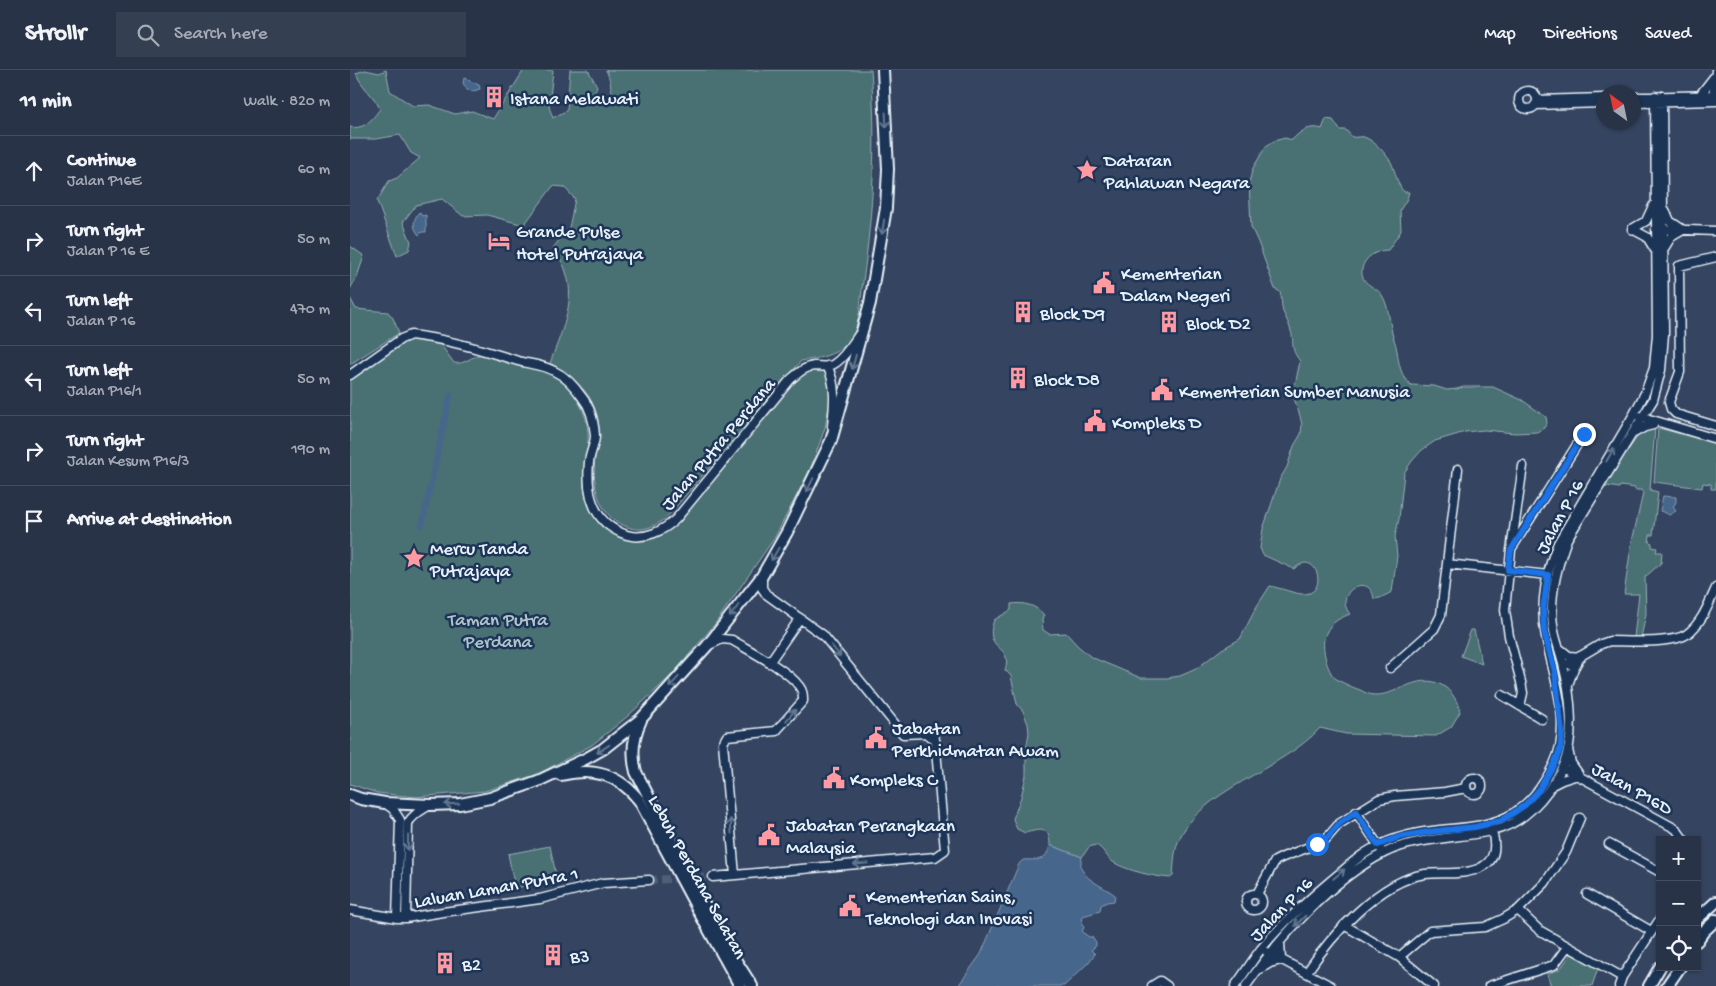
<!DOCTYPE html>
<meta charset="utf-8">
<style>
:root{--surface:#283348;--page:#343f52;--text:#f1f3f6;--muted:#a5aab4;--line:#444e60}
body{margin:0;font-family:"Gochi Hand",sans-serif;background:var(--page);color:var(--text)}
.controls{position:absolute;right:15px;bottom:15px;display:grid;overflow:hidden;border-radius:0px;box-shadow:0 1px 4px #0004}
.controls button{width:45px;height:45px;display:grid;place-items:center;padding:0;border:0;border-bottom:1px solid var(--line);background:var(--surface);color:var(--text);font:25px sans-serif}
.compass{position:absolute;left:1246px;top:15px;width:45px;height:45px;border-radius:50%;background:var(--surface);box-shadow:0 1px 4px #0004;rotate:327deg}
.stop{position:absolute;width:15px;height:15px;margin:-11px;border:4px solid #1a73e8;border-radius:50%;background:#fff}
.stop.end{background:#1a73e8;border-color:#fff;box-shadow:0 1px 5px #0008}
.list{margin:0;padding:0;list-style:none}
h2{display:flex;justify-content:space-between;align-items:center;height:65px;margin:0;padding:0 20px;font-size:21px}
h2 small{font-size:16px;font-weight:400;color:var(--muted)}
.list li{display:grid;grid-template-columns:32px 1fr auto;gap:15px;align-items:center;box-sizing:border-box;height:70px;padding:0 20px;border-top:1px solid var(--line)}
.list b{display:block;font-size:19px;white-space:nowrap}
.list p{margin:0;font-size:16px;white-space:nowrap;color:var(--muted)}
.list em{font-size:16px;font-style:normal;color:var(--muted)}
.icon{flex:none;width:28px;height:28px;fill:none;stroke:currentColor;stroke-width:2;stroke-linecap:round;stroke-linejoin:round}
.map{position:relative;flex:none;width:1366px;height:916px;overflow:hidden}
header{display:flex;align-items:center;gap:30px;box-sizing:border-box;height:70px;padding:0 25px;background:var(--surface);border-bottom:1px solid var(--line)}
header strong{font-size:24px}
nav{display:flex;gap:28px;margin-inline-start:auto;font-size:18px}
.search{width:350px;height:45px;background:var(--page);display:flex;align-items:center;gap:12px;box-sizing:border-box;padding:0 18px;border-radius:0px;color:var(--muted);font-size:19px}
main{display:flex}
aside{flex:1;background:var(--surface)}
.map>svg:first-child{display:block}
.green{fill:#497073;stroke:#98b0b6}
.water{fill:#46668c;stroke:#879eb7}
.lines{fill:none;stroke-linecap:round;stroke-linejoin:round}
.canal{stroke:#46668c;stroke-width:5.5}
.minor-tunnel{stroke:#505e77;stroke-width:8;stroke-dasharray:8 4;stroke-linecap:butt}
.minor-casing{stroke:#e8f1f8;stroke-width:11}
.major-casing{stroke:#e8f1f8;stroke-width:14}
.minor{stroke:#1d3557;stroke-width:8}
.major{stroke:#1d3557;stroke-width:10}
.oneway{stroke:#64778f}
.route{stroke:#1a73e8;stroke-width:6}
.labels{text-anchor:middle;stroke-width:5;stroke-linejoin:round;paint-order:stroke}
.poi-label{font-size:19px;fill:#e8f1f8;stroke:#1d3557;text-anchor:start}
.street-label{font-size:19px;fill:#e8f1f8;stroke:#1d3557}
.park-label{font-size:19px;fill:#b0c4c9;stroke:#1d3557}
</style>
<header>
<strong>Strollr</strong>
<div class="search"><svg class="icon" aria-label="search" viewBox="0 0 24 24"><circle cx="10" cy="10" r="6"/><path d="M15 15l6 6"/></svg>Search here</div>
<nav><a>Map</a><a>Directions</a><a>Saved</a></nav>
</header>
<main>
<aside>
<h2>11 min<small>Walk · 820 m</small></h2>
<ul class="list">
<li><svg class="icon" aria-label="ahead" viewBox="0 0 24 24"><path d="M12 20V5M6 11l6-6 6 6"/></svg><div><b>Continue</b><p>Jalan P16E</p></div><em>60 m</em></li>
<li><svg class="icon" aria-label="right" viewBox="0 0 24 24"><path d="M7 20v-9h11M14 6l5 5-5 5"/></svg><div><b>Turn right</b><p>Jalan P 16 E</p></div><em>50 m</em></li>
<li><svg class="icon" aria-label="left" viewBox="0 0 24 24"><path d="M17 20v-9H6M10 6l-5 5 5 5"/></svg><div><b>Turn left</b><p>Jalan P 16</p></div><em>470 m</em></li>
<li><svg class="icon" aria-label="left" viewBox="0 0 24 24"><path d="M17 20v-9H6M10 6l-5 5 5 5"/></svg><div><b>Turn left</b><p>Jalan P16/1</p></div><em>50 m</em></li>
<li><svg class="icon" aria-label="right" viewBox="0 0 24 24"><path d="M7 20v-9h11M14 6l5 5-5 5"/></svg><div><b>Turn right</b><p>Jalan Kesum P16/3</p></div><em>190 m</em></li>
<li><svg class="icon" aria-label="arrive" viewBox="0 0 24 24"><path d="M6 21V4h12l-3 4 3 4H6"/></svg><div><b>Arrive at destination</b></div></li>
</ul>
</aside>
<div class="map">
<svg width="1366" height="916" viewBox="0 0 1366 916">
<rect width="100%" height="100%" fill="#354460"/>
<filter id="ink" filterUnits="userSpaceOnUse"><feTurbulence type="fractalNoise" baseFrequency=".02" numOctaves="2"/><feDisplacementMap in="SourceGraphic" scale="10" xChannelSelector="R" yChannelSelector="G"/><feConvolveMatrix kernelMatrix="1 2 1 2 8 2 1 2 1" color-interpolation-filters="sRGB"/></filter>
<g filter="url(#ink)">
<path class="green" d="M15 0 29 3 36 0 40 21 63 36 79 35 105 44 122 41 143 49 174 0H203L199 37 203 48 217 40 220 0H238L247 16 241 33C264 30 264 18 256 0H521C527 72 523 140 513 212 510 230 511 252 501 268 492 284 468 289 451 291L317 447C305 457 291 463 275 456 248 445 242 415 245 388 248 371 252 356 245 339 237 317 220 305 199 296 209 267 227 233 216 202 214 194 208 186 203 178L219 158 225 129 214 117 203 116 174 155 137 145 113 146 92 129 66 135 53 152 61 172 59 180 47 186 27 131 39 111 47 108 70 88 61 83 50 65 26 69H0V57C15 60 22 49 30 39 24 25 11 17 6 3Z
M976 49 983 50 990 60H996L1002 67C1006 68 1010 66 1014 67 1025 71 1035 83 1041 92 1046 102 1046 113 1054 122H1059L1057 129 1050 140 1051 161 1038 180C1027 180 1014 187 1012 199 1010 215 1026 216 1032 225 1038 235 1039 247 1041 258 1042 266 1046 273 1047 281 1049 294 1050 305 1061 315L1084 316 1097 320 1107 319 1113 317H1143L1172 330 1196 347 1197 353 1194 358 1187 362 1165 363 1134 360 1115 362 1085 371 1072 380 1062 391 1054 403 1049 449 1045 466 1047 486 1042 522 1030 528 1024 529C1020 500 982 523 1000 544 987 549 978 554 974 569 972 579 977 601 985 608 992 613 1002 617 1010 620 1014 622 1020 625 1024 625 1045 626 1062 607 1084 612 1099 616 1107 628 1110 642L1101 657 1086 666 996 664 970 658C934 699 847 721 828 772 824 783 824 794 823 806L820 808C805 807 775 800 763 792 756 787 754 779 746 775L739 777 732 787 700 775C700 755 688 760 675 763L667 759 663 749 671 727 676 706V679L679 663 678 654 673 641 667 634 661 606 655 600C664 573 632 582 644 550L661 540V534C673 532 686 535 694 545L692 550 693 560 699 564 716 563 728 576 741 587 791 608H817L830 606 846 599 872 579 890 569 907 536 920 516C927 517 949 525 954 524 979 524 967 477 944 499L913 485 910 478 913 459 930 409 937 397 944 376 951 364 952 355 950 346 943 325 950 291C939 277 945 275 941 261 939 254 936 248 933 242 931 236 932 228 930 222L925 219 908 172 901 157 899 112 903 98 916 76 924 71 935 68 942 70C950 61 960 55 972 59Z
M0 176 14 186 7 207 0 219Z
M0 228 6 239 38 242 43 248 49 263 0 294Z
M63 268 86 271 91 275 104 293C115 295 121 286 132 284 143 282 194 299 204 305 220 314 234 337 237 354 241 375 233 394 234 415 235 449 264 473 298 469 310 467 319 460 328 453L433 321 457 300H472L478 306 481 324 475 358 460 400 425 467 365 554 322 605 278 646 242 675 188 704 135 721 66 727 27 723 0 714V307L45 274Z
M1305 358 1300 420 1308 422 1303 465H1300L1299 472 1302 473V477L1307 478 1306 482H1312L1311 493 1295 507 1296 544 1291 568 1284 567 1289 524H1274L1281 476 1293 423 1291 420H1285V418L1270 416 1269 418 1257 416 1256 418 1253 415 1291 362Z
M1308 358 1366 373V419H1361V414L1353 413 1352 418 1304 412Z
M1121 560H1124L1132 594 1111 586Z
M200 776 207 810 165 818 158 784Z
M1221 884 1248 898 1242 916H1201L1197 904 1210 899Z"/>
<path class="water" d="M114 8 129 15 130 19 124 21 117 20 113 13Z
M69 142 72 146 76 145V162H72L69 165C62 157 63 150 69 142Z
M1313 426 1326 427V432L1323 437 1326 441 1319 445 1316 443 1310 441Z
M700 775 732 787C725 808 753 815 765 825L764 831 757 832 751 835 750 841 733 846 732 854 734 857 732 862 739 867H742L746 872V876L741 880 745 884 738 893 714 916H608L631 884 669 794 673 790C687 789 696 793 700 775Z"/>
<g class="lines">
<path class="canal" d="M72 455 100 326"/>
<path class="minor-tunnel" d="M299 810 363 807"/>
<g class="minor-casing">
<path id="minor" d="M1169 30a9 9 0 1 1 18 0a9 9 0 1 1-18 0Z
M1350 25 1364 7
M1284 27 1366 25
M1363 29 1366 0
M1187 30 1254 28
M1284 33 1366 31
M1185 35 1254 33
M1315 140 1320 151 1332 159
M1282 159 1296 151 1303 136
M1282 159 1297 167 1305 180
M1310 159 1366 161
M1315 177 1321 167 1333 160
M1366 187 1329 196 1330 302 1319 332 1321 339 1326 344 1366 356
M477 296C487 313 484 338 482 356
M0 305 51 269 61 265C97 269 133 280 168 291 179 294 193 295 204 301 215 306 225 317 232 327 241 338 244 351 245 366 245 374 240 383 239 392 236 424 243 454 277 465 295 470 313 461 326 449L440 310C447 304 454 297 464 296 471 296 478 298 484 294 495 287 503 273 510 263
M1289 346 1366 369
M1284 363 1295 357 1303 355
M1163 476 1237 359
M1097 494 1198 505
M359 575 372 569 382 570C400 581 438 600 449 616 453 621 453 625 453 631L426 661 377 666 373 673 385 805
M1209 578 1219 586 1231 587
M419 593 450 548
M1214 596 1251 574 1260 571C1278 571 1323 574 1337 564 1352 553 1359 533 1366 518
M1040 598 1084 559 1091 545 1108 399
M1218 615 1224 598 1229 589
M1152 625 1192 649
M1170 636 1173 623 1171 612 1159 566 1155 540 1161 480 1173 396
M1218 680 1221 693 1228 703
M1212 697 1326 759 1334 770
M1116 716a8 8 0 1 1 16 0a8 8 0 1 1-16 0Z
M1202 715 1212 710 1228 705
M36 734 43 739 50 750 47 848
M1006 742 1030 778
M1259 774 1310 802
M363 807 585 787 595 780 585 669 575 663 553 664 473 565 416 524 412 518V506
M907 824 925 791 933 787 967 774 976 769 989 754 1029 729 1045 726 1095 722 1116 718
M1237 824 1301 861
M896 832a8 8 0 1 1 16 0a8 8 0 1 1-16 0Z
M0 840 47 848H56L93 842 190 829 253 813 299 810
M1168 840 1189 860 1272 907
M56 848 58 753C63 744 72 740 80 735
M994 855 1049 887 1084 916
M917 882 981 916
M1049 887 1080 861 1135 857 1153 849 1168 840 1195 813 1216 782 1230 748
M910 899 920 893 931 890 930 872
M957 902C981 866 1029 811 1075 804 1093 802 1115 806 1132 797 1146 790 1146 775 1142 761
M802 916 810 911 817 916
M885 916C894 904 902 891 911 879 934 851 962 826 990 803 1002 793 1015 781 1030 775 1099 742 1161 784 1204 694 1224 653 1201 602 1195 561 1190 532 1197 499 1208 473L1284 344 1295 323 1304 298 1307 265 1305 26
M896 916C929 868 981 810 1034 783 1067 767 1105 769 1141 761 1173 755 1197 727 1212 698 1226 669 1221 625 1213 594 1211 583 1206 572 1204 561 1198 532 1207 496 1217 469L1303 330 1311 300 1314 264 1312 26
M1139 916 1204 895 1217 877
M1269 916 1272 907 1310 849"/>
</g>
<g class="major-casing">
<path id="major" d="M291 650C283 667 281 683 286 702L372 869 402 916
M211 705C243 697 268 704 289 730L355 853 390 916
M0 725 11 729 35 733 80 735 110 734 140 728 188 711 237 688 253 679 291 649 357 576 412 506 437 462 481 371 520 233 536 138 538 99 533 0
M1347 849 1366 832
M1347 871 1354 861 1366 850
M1299 916 1310 897
M1317 916 1330 897"/>
</g>
<use href="#minor" class="minor"/>
<use href="#major" class="major"/>
</g>
<defs><path id="oneway-shaft" d="M-6 0H5M1.5-3L5.5 0L1.5 3" fill="none" stroke-width="1.6" stroke-linecap="round" stroke-linejoin="round" transform="scale(1.25)"/></defs>
<g class="oneway">
<use href="#oneway-shaft" transform="translate(536 50) rotate(87)"/>
<use href="#oneway-shaft" transform="translate(533 157) rotate(99)"/>
<use href="#oneway-shaft" transform="translate(504 292) rotate(105)"/>
<use href="#oneway-shaft" transform="translate(1260 385) rotate(-60)"/>
<use href="#oneway-shaft" transform="translate(460 415) rotate(116)"/>
<use href="#oneway-shaft" transform="translate(425 484) rotate(120)"/>
<use href="#oneway-shaft" transform="translate(384 541) rotate(128)"/>
<use href="#oneway-shaft" transform="translate(486 581) rotate(51)"/>
<use href="#oneway-shaft" transform="translate(324 612) rotate(132)"/>
<use href="#oneway-shaft" transform="translate(441 645) rotate(-50)"/>
<use href="#oneway-shaft" transform="translate(253 679) rotate(147)"/>
<use href="#oneway-shaft" transform="translate(102 734) rotate(176)"/>
<use href="#oneway-shaft" transform="translate(381 756) rotate(-94)"/>
<use href="#oneway-shaft" transform="translate(58 773) rotate(91)"/>
<use href="#oneway-shaft" transform="translate(511 794) rotate(175)"/>
<use href="#oneway-shaft" transform="translate(989 804) rotate(-40)"/>
<use href="#oneway-shaft" transform="translate(950 851) rotate(135)"/>
</g>
</g>
<g class="lines" filter="url(#ink)">
<path class="route" d="M967 774 976 769 989 754 1006 742 1028 775 1049 767 1078 762 1125 757 1151 751 1175 735 1189 720 1204 694 1210 680 1212 663 1205 602 1194 561 1193 540 1198 505 1158 500 1161 480 1234 364"/>
</g>
<defs>
<g id="building-bare" transform="scale(1.725)"><path d="M-4-6H4V6H1V3H-1V6H-4ZM-2.5-4.3h1.7v1.8h-1.7ZM.8-4.3h1.7v1.8H.8ZM-2.5-1h1.7V.8h-1.7ZM.8-1h1.7V.8H.8Z" fill="#ff9aa2" stroke="#1d3557" stroke-width="2.5" paint-order="stroke"/></g>
<g id="sight-bare" transform="scale(1.725)"><path d="M0-6L1.8-2.2L6-1.7L2.9 1.2L3.7 5.4L0 3.3L-3.7 5.4L-2.9 1.2L-6-1.7L-1.8-2.2Z" fill="#ff9aa2" stroke="#1d3557" stroke-width="2.5" paint-order="stroke"/></g>
<g id="hotel-bare" transform="scale(1.725)"><path d="M-6-4.5h1.5V1H6V5H4.5V3h-9V5H-6ZM-4 0a1.8 1.8 0 1 1 3.6 0ZM.5 0V-2.5h3Q6-2.5 6 0Z" fill="#ff9aa2" stroke="#1d3557" stroke-width="2.5" paint-order="stroke"/></g>
<g id="civic-bare" transform="scale(1.725)"><path d="M-.6-6.5H3V-4.5H.6V-3L4-1V1h2V6H-6V1h2V-1L-.6-3ZM-1.2 2.5V6h2.4V2.5Z" fill="#ff9aa2" stroke="#1d3557" stroke-width="2.5" paint-order="stroke"/></g>
</defs>
<g fill-rule="evenodd">
<use href="#building-bare" x="144" y="27"/>
<use href="#sight-bare" x="737" y="100"/>
<use href="#hotel-bare" x="149" y="171"/>
<use href="#civic-bare" x="754" y="213"/>
<use href="#building-bare" x="673" y="242"/>
<use href="#building-bare" x="819" y="252"/>
<use href="#building-bare" x="668" y="308"/>
<use href="#civic-bare" x="812" y="320"/>
<use href="#civic-bare" x="745" y="351"/>
<use href="#sight-bare" x="64" y="488"/>
<use href="#civic-bare" x="526" y="668"/>
<use href="#civic-bare" x="484" y="708"/>
<use href="#civic-bare" x="419" y="765"/>
<use href="#civic-bare" x="500" y="836"/>
<use href="#building-bare" x="203" y="885"/>
<use href="#building-bare" x="95" y="893"/>
</g>
<g class="labels">
<g class="poi-label">
<text x="160" y="34">Istana Melawati</text>
<text x="754" y="96">Dataran<tspan x="754" dy="22">Pahlawan Negara</tspan></text>
<text x="166" y="167">Grande Pulse<tspan x="166" dy="22">Hotel Putrajaya</tspan></text>
<text x="771" y="209">Kementerian<tspan x="771" dy="22">Dalam Negeri</tspan></text>
<text x="690" y="249">Block D9</text>
<text x="836" y="259">Block D2</text>
<text x="684" y="315">Block D8</text>
<text x="829" y="327">Kementerian Sumber Manusia</text>
<text x="762" y="358">Kompleks D</text>
<text x="80" y="484">Mercu Tanda<tspan x="80" dy="22">Putrajaya</tspan></text>
<text x="542" y="664">Jabatan<tspan x="542" dy="22">Perkhidmatan Awam</tspan></text>
<text x="500" y="715">Kompleks C</text>
<text x="436" y="761">Jabatan Perangkaan<tspan x="436" dy="22">Malaysia</tspan></text>
<text x="516" y="832">Kementerian Sains,<tspan x="516" dy="22">Teknologi dan Inovasi</tspan></text>
<text x="220" y="892">B3</text>
<text x="112" y="900">B2</text>
</g>
<g class="street-label">
<text transform="translate(367 373) rotate(-50)" y="7">Jalan Putra Perdana</text>
<text transform="translate(1208 446) rotate(-62)" y="7">Jalan P 16</text>
<text transform="translate(1283 717) rotate(29)" y="7">Jalan P16D</text>
<text transform="translate(349 806) rotate(61)" y="7">Lebuh Perdana Selatan</text>
<text transform="translate(146 816) rotate(-10)" y="7">Laluan Laman Putra 1</text>
<text transform="translate(930 838) rotate(-46)" y="7">Jalan P 16</text>
</g>
<g class="park-label">
<text x="148" y="555">Taman Putra<tspan x="148" dy="22">Perdana</tspan></text>
</g>
</g>
</svg>
<div class="controls">
<button>+</button>
<button>−</button>
<button><svg class="icon" aria-label="locate" viewBox="0 0 24 24"><circle cx="12" cy="12" r="6"/><path d="M12 2v4M12 18v4M2 12h4M18 12h4"/></svg></button>
</div>
<svg class="compass" viewBox="-18 -18 36 36"><path d="M0-13l5 13h-10z" fill="#e53935"/><path d="M0 13l5-13h-10z" fill="#a5aab4"/></svg>
<div class="stop" style="left:967px;top:774px"></div>
<div class="stop end" style="left:1234px;top:364px"></div>
</div>
</main>
